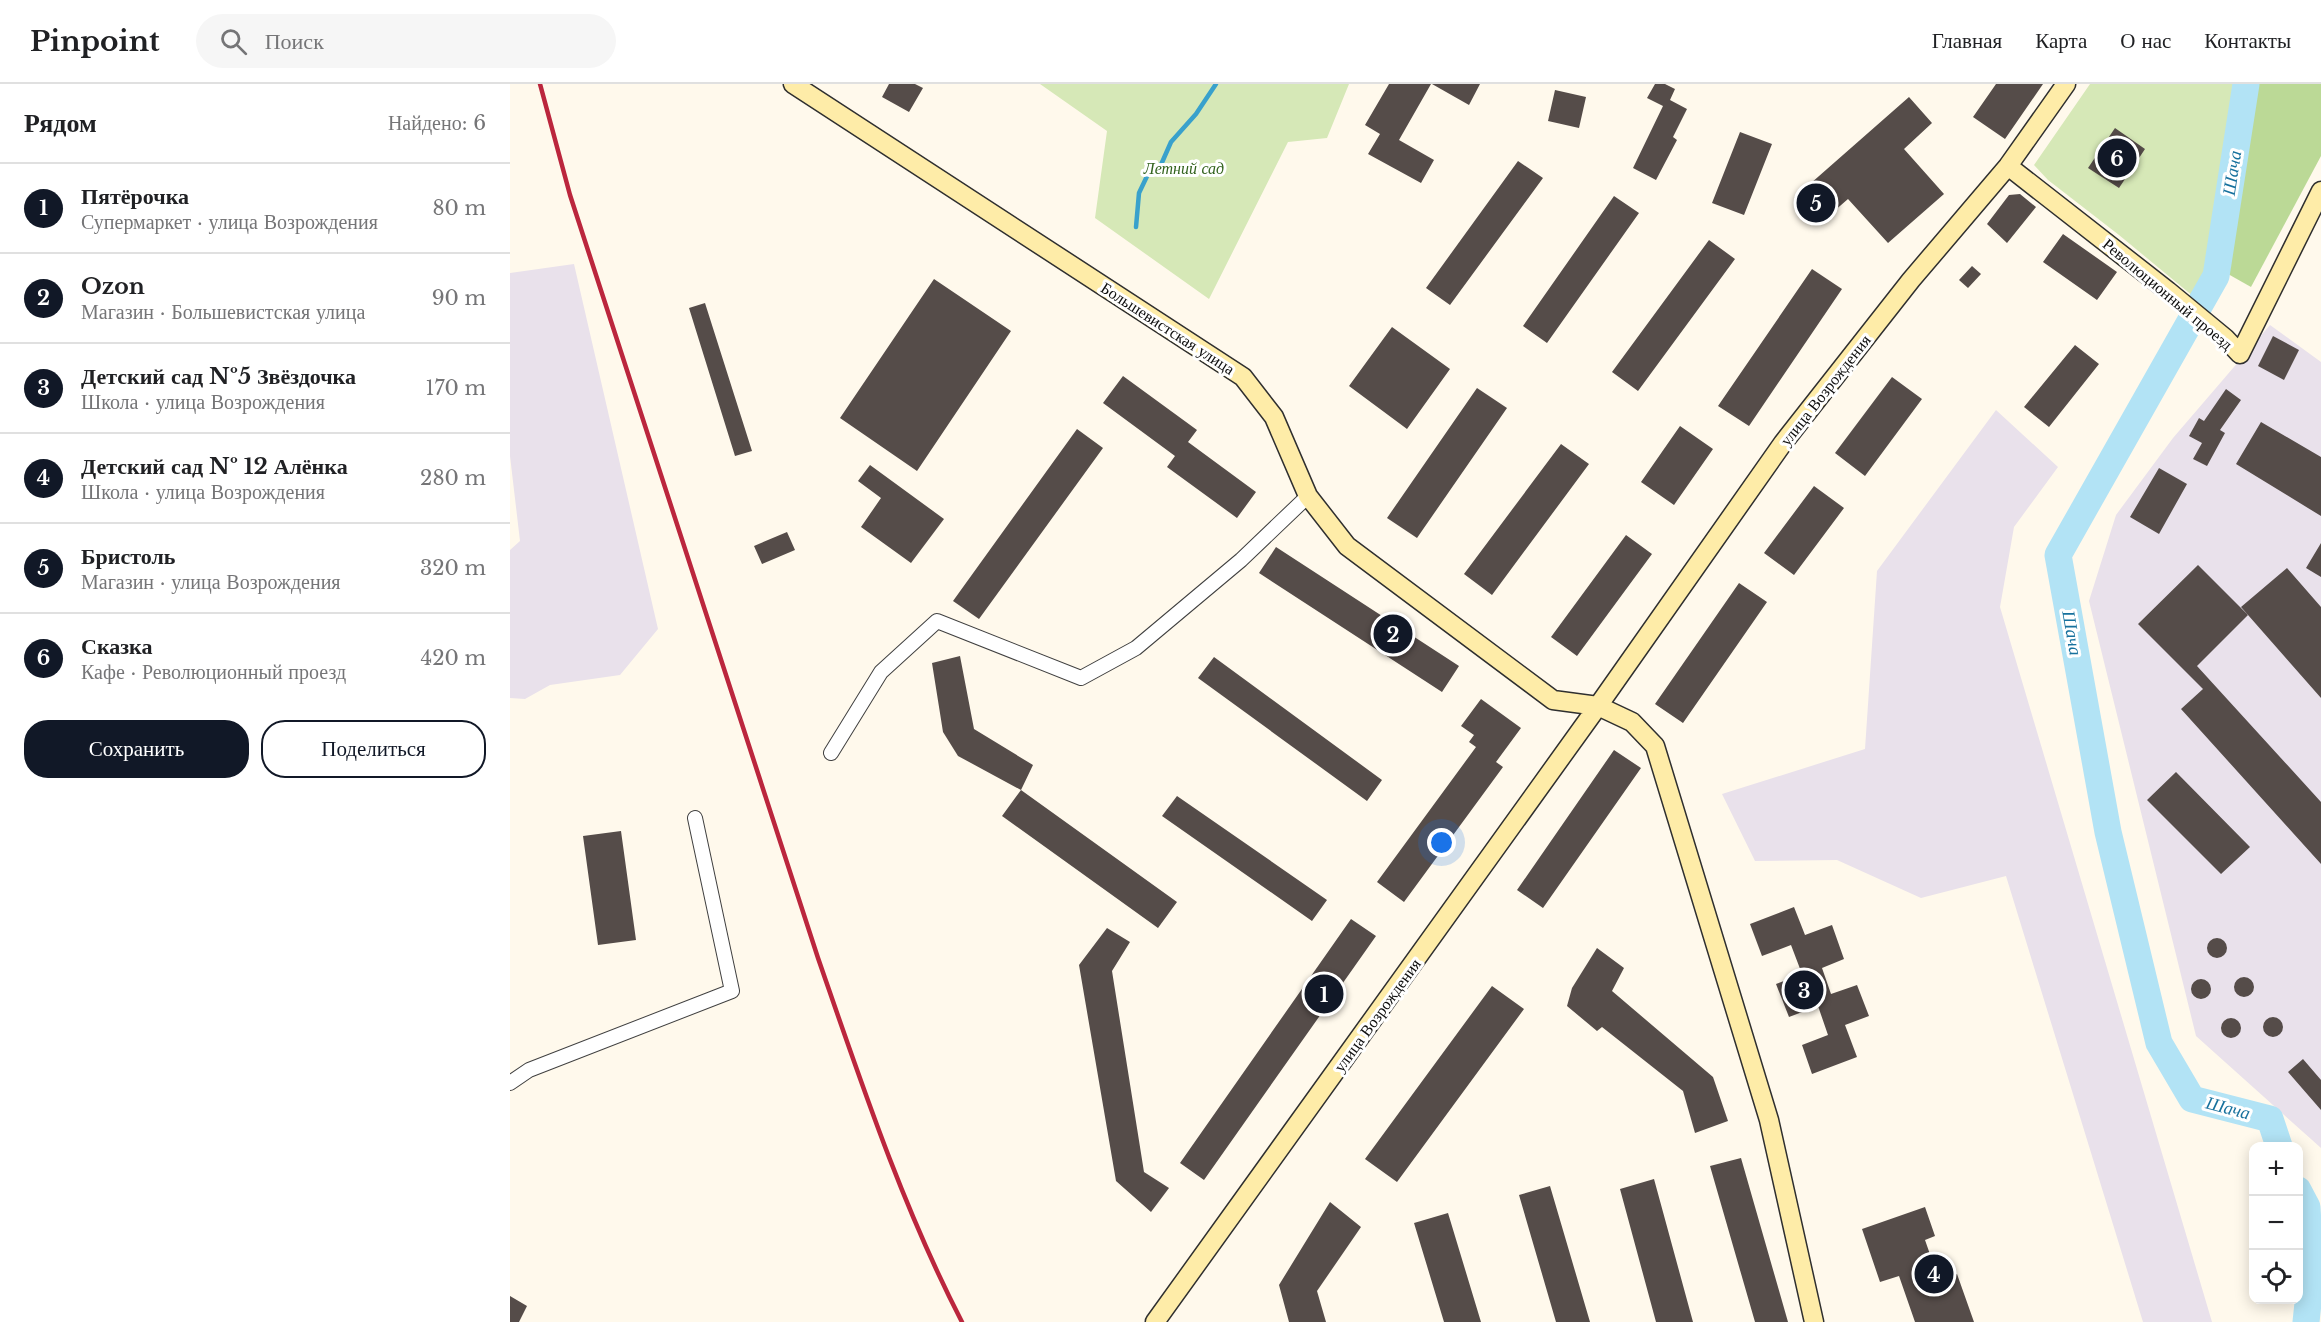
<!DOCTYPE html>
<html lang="ru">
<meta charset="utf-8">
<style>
:root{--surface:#fff;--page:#f6f6f6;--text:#202124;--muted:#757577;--line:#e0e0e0;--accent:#111827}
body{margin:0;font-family:"Libre Baskerville",serif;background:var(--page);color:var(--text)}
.controls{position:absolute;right:18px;bottom:18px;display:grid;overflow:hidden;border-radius:12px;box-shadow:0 3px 15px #0003}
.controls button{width:54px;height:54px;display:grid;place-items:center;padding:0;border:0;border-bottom:2px solid var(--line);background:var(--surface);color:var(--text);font:30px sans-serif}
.you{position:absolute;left:932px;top:759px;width:21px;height:21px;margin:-15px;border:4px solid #fff;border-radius:50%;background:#1a73e8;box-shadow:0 0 0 9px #1a73e833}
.badge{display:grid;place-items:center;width:39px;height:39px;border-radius:50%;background:var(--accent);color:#fff;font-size:20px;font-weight:700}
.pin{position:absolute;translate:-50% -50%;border:3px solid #fff;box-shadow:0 2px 6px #0006}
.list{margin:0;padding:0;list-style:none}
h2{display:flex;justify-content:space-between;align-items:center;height:78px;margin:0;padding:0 24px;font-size:26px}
h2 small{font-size:20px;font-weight:400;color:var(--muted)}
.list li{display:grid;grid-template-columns:39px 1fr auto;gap:18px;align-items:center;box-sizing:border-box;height:90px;padding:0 24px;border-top:2px solid var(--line)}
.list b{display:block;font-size:22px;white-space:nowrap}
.list p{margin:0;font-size:20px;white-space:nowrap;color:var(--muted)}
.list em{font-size:20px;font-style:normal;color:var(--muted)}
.actions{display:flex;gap:12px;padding:18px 24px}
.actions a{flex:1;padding:14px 0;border:2px solid var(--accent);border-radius:24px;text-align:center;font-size:21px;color:var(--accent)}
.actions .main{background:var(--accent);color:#fff}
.icon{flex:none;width:33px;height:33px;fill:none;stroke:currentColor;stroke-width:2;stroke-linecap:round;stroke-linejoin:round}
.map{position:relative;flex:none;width:1811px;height:1238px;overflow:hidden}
header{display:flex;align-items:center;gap:36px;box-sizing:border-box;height:84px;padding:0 30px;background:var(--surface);border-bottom:2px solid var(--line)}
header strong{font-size:28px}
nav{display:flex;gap:33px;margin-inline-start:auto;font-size:21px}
.search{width:420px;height:54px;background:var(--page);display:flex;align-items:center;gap:15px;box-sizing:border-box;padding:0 21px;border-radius:33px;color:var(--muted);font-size:22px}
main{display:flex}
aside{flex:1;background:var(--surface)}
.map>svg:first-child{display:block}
.industrial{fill:#e9e1eb}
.green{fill:#d6e8b7}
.forest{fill:#bbd996}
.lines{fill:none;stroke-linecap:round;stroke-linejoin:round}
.stream{stroke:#39a1cc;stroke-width:4.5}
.river{stroke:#b2e3f5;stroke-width:27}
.building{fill:#554c49}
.street-casing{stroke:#404040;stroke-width:16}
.secondary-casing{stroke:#2f2f2f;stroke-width:21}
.street{stroke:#fff;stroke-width:14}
.secondary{stroke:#feeca8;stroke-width:18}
.rail{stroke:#bb263d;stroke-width:4.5}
.labels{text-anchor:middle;stroke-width:6;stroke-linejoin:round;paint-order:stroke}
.park-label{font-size:16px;font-style:italic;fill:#33631e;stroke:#fff}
.street-label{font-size:16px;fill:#0d0d0d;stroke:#fff}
.water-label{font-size:18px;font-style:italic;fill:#17719d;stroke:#fff}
</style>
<header>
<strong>Pinpoint</strong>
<div class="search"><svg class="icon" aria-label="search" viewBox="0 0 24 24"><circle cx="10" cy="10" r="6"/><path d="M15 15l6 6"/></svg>Поиск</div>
<nav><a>Главная</a><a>Карта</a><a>О нас</a><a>Контакты</a></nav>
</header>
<main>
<aside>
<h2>Рядом<small>Найдено: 6</small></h2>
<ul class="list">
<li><span class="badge">1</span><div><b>Пятёрочка</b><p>Супермаркет · улица Возрождения</p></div><em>80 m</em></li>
<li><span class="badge">2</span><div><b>Ozon</b><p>Магазин · Большевистская улица</p></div><em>90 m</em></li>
<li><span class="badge">3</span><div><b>Детский сад №5 Звёздочка</b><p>Школа · улица Возрождения</p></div><em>170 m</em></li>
<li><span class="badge">4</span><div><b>Детский сад № 12 Алёнка</b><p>Школа · улица Возрождения</p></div><em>280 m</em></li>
<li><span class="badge">5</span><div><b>Бристоль</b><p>Магазин · улица Возрождения</p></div><em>320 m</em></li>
<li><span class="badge">6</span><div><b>Сказка</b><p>Кафе · Революционный проезд</p></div><em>420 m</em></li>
</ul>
<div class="actions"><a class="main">Сохранить</a><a>Поделиться</a></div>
</aside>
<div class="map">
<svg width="1811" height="1238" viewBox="0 0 1811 1238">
<rect width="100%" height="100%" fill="#fff9ec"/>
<path class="industrial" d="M64 180 148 545 110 591 40 601 15 615 0 614V466L10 457 0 372V189Z
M1760 241 1811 278V1064L1686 952 1579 517 1606 431 1663 354Z
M1486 326 1548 383 1504 443 1490 523 1702 1238H1633L1496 792 1411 814 1327 776 1245 777 1212 710 1355 665 1367 487Z"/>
<path class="green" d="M530 0H839L817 54 778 58 699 215 585 134 597 47Z
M1580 0H1725L1718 190 1701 227 1609 151 1538 96 1524 81Z"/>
<path class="forest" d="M1725 0H1811V72L1741 203 1718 190Z"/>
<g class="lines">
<path class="stream" d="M626 143 629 109 639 88 650 83 661 58 686 30 706 0"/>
<path class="river" d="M1736 0 1706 192 1548 471 1598 748 1649 959 1682 1015 1760 1035 1769 1062
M1788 1106 1797 1123 1801 1191 1796 1238"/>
</g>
<path class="building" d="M379 0H405L413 4 399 28 372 13Z
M879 0H921L889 56 924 76 911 99 858 70 870 50 855 41Z
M922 0H970L959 21Z
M1145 0H1155L1165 5 1160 16 1177 25 1163 53 1167 56 1146 96 1123 84 1153 22 1137 14Z
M1486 0H1533L1495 55 1463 33Z
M1045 6 1076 13 1069 44 1038 37Z
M1399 13 1422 39 1394 65 1434 110 1378 159 1338 115 1308 141 1284 114Z
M1605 44 1635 65 1609 104 1578 84Z
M1230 48 1262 60 1234 131 1202 119Z
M1008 77 1033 94 940 221 916 204Z
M1510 110 1526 123 1497 159 1477 140 1499 111Z
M1104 112 1129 129 1037 259 1013 242Z
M1553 150 1607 188 1587 216 1533 178Z
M1199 156 1225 175 1128 307 1102 288Z
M1462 182 1471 190 1458 204 1449 196Z
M1302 185 1332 205 1239 342 1208 322Z
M424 195 501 247 407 387 330 334Z
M195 219 242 367 225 372 179 224Z
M882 243 940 285 897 345 839 302Z
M1763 252 1789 266 1774 296 1748 282Z
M1565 261 1589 280 1539 343 1514 323Z
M613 292 687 346 678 358 746 408 727 434 657 383 665 372 593 319Z
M1382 293 1412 315 1355 392 1325 369Z
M967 304 997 324 907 454 877 434Z
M1716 305 1731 316 1710 346 1715 349 1697 382 1683 375 1692 359 1679 352 1689 334 1694 337Z
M1751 338 1811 373V432L1726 380Z
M1170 342 1203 365 1164 421 1131 398Z
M567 345 593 364 469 535 443 517Z
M1051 360 1079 380 982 511 954 490Z
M360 381 434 435 401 479 351 443 371 414 348 397Z
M1649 384 1677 400 1649 450 1620 433Z
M1304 402 1334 424 1284 491 1254 469Z
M277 448 285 466 252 480 244 462Z
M1116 451 1142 470 1067 572 1041 553Z
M1811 459V493L1796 484Z
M766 463 949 582 932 608 749 489Z
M1688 481 1738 531 1687 582 1811 718V780L1671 625 1693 605 1628 540Z
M1777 484 1811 523V614L1731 523Z
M1229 499 1257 518 1173 639 1145 620Z
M450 572 464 645 523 681 511 706 448 672 433 648 422 579Z
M704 573 872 696 857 717 688 594Z
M971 615 1011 644 986 678 993 683 894 818 867 798 966 663 959 658 964 651 951 642Z
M1104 666 1131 684 1033 824 1007 806Z
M1666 688 1740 763 1711 790 1637 716Z
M511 706 667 818 648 844 492 732Z
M667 712 817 816 802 837 652 732Z
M111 747 126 856 88 861 73 752Z
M1284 823 1295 851 1322 841 1334 875 1312 884 1321 910 1347 901 1359 932 1335 941 1347 973 1302 990 1292 961 1318 951 1308 922 1279 933 1266 900 1292 890 1281 861 1252 872 1240 840Z
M841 835 866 852 694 1096 670 1079Z
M597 844 620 858 602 887 634 1088 659 1104 641 1128 606 1097 569 881Z
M1697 864a10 10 0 1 1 20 0a10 10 0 1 1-20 0Z
M1087 864 1114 884 1102 907 1203 993 1218 1037 1185 1049 1173 1007 1092 943 1087 947 1057 922 1062 904Z
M1724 903a10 10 0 1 1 20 0a10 10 0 1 1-20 0Z
M1681 905a10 10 0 1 1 20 0a10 10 0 1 1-20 0Z
M982 902 1014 925 887 1098 855 1075Z
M1753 943a10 10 0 1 1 20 0a10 10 0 1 1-20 0Z
M1711 944a10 10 0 1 1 20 0a10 10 0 1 1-20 0Z
M1793 975 1811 996V1026L1778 988Z
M1231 1074 1278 1238H1245L1200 1082Z
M1144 1095 1183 1238H1146L1110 1105Z
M1040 1102 1080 1238H1046L1009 1111Z
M820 1118 851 1143 807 1207 816 1238H779L769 1201Z
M1415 1123 1425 1152 1415 1156 1429 1196 1447 1190 1464 1238H1405L1389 1192 1370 1198 1352 1145Z
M938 1129 971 1238H934L904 1139Z
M0 1212 17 1222 9 1238H0Z"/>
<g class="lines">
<g class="street-casing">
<path id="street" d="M321 669 371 588 427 537 571 594 626 564 731 476 798 412
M0 999 19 986 222 907 185 734"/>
</g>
<g class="secondary-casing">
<path id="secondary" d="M283 0 733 293 764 333 798 412 837 462 1043 616 1088 622 1122 638 1145 662 1259 1036 1304 1238
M1498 82 1658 207 1715 254 1730 270 1811 107
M645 1238 1088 622 1273 359 1401 196 1498 82 1556 0"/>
</g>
<use href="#street" class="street"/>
<use href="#secondary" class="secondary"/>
<path class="rail" d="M30 0 60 111 308 874C351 998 392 1122 452 1238"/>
</g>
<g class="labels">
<g class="park-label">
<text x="674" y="90">Летний сад</text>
</g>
<g class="street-label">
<text transform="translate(1658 210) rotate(40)" y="6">Революционный проезд</text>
<text transform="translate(658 244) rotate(33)" y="6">Большевистская улица</text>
<text transform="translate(1315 306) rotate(-52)" y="6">улица Возрождения</text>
<text transform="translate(867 931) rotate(-54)" y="6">улица Возрождения</text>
</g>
<g class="water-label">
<text transform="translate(1722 89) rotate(-81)" y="6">Шача</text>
<text transform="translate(1562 549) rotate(80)" y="6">Шача</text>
<text transform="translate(1718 1024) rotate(15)" y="6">Шача</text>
</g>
</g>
</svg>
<div class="controls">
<button>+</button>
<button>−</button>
<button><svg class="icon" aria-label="locate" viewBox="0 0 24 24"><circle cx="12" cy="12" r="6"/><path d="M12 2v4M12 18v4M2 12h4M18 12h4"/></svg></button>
</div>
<div class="you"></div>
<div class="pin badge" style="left:814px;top:910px">1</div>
<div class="pin badge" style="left:883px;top:550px">2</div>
<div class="pin badge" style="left:1294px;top:906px">3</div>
<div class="pin badge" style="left:1424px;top:1190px">4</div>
<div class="pin badge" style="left:1306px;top:119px">5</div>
<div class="pin badge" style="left:1607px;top:74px">6</div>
</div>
</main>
